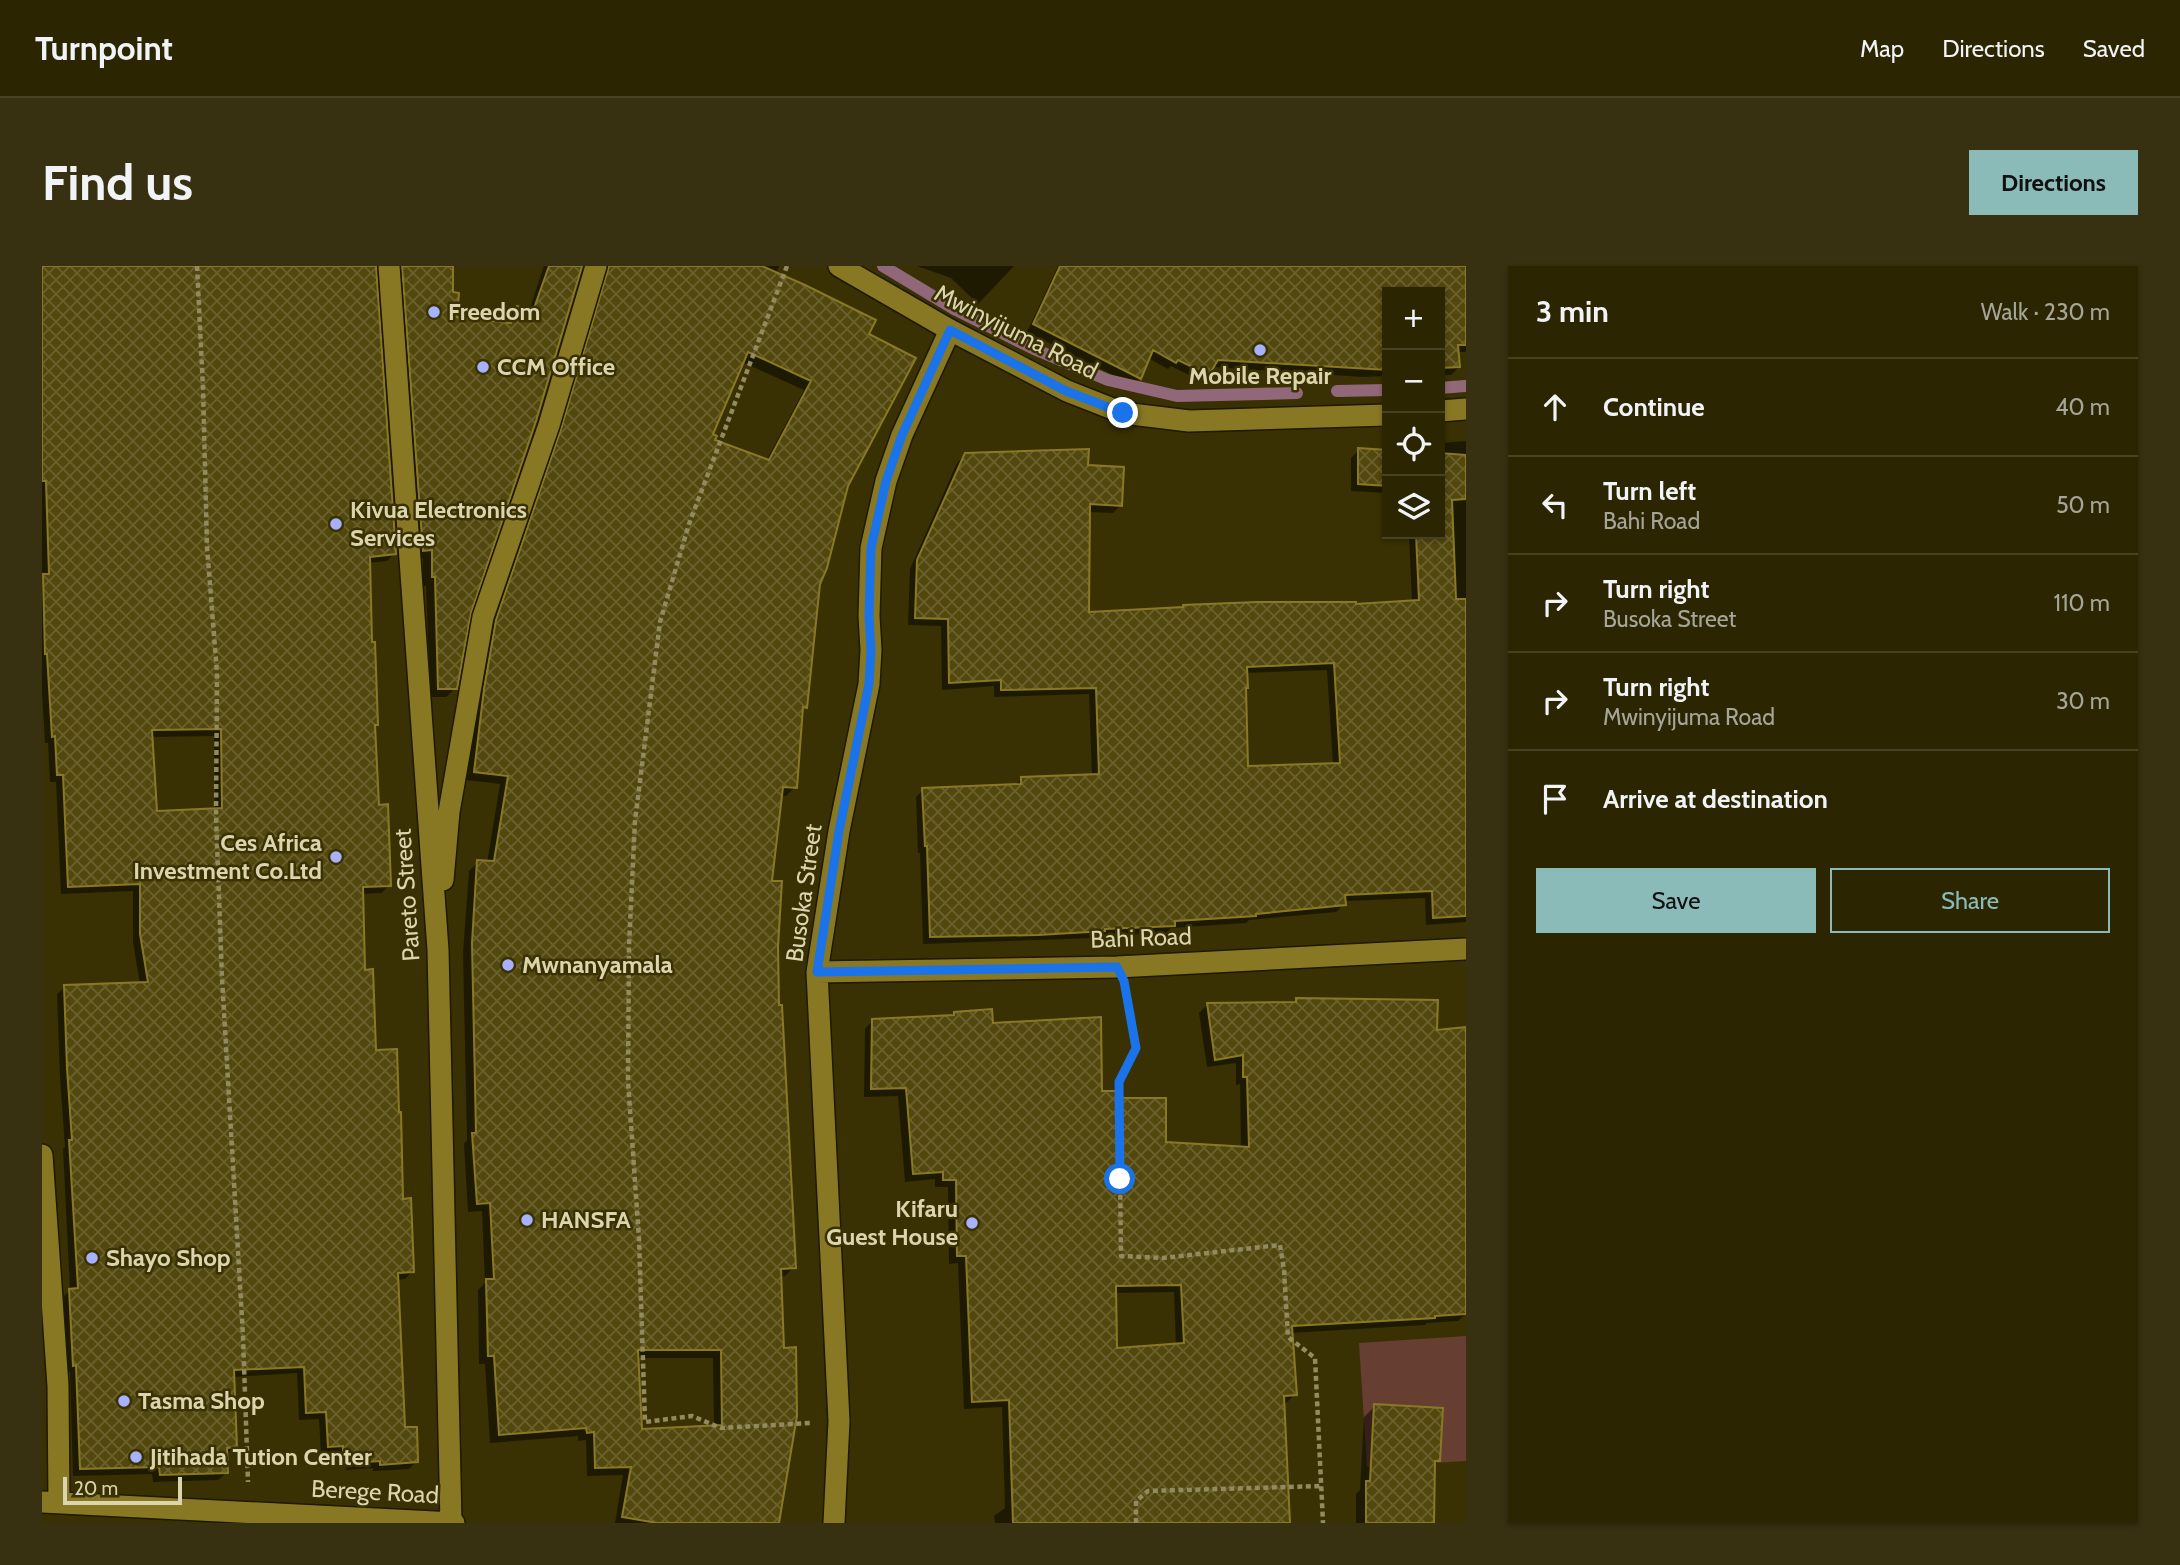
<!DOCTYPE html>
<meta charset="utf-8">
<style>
:root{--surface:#2b2502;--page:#373111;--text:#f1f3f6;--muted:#a6a599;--line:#474224;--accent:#8bbbb9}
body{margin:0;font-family:Cabin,sans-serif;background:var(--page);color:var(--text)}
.controls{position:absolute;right:21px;top:21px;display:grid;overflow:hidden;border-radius:0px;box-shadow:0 2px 5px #0004}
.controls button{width:63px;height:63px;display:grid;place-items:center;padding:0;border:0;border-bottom:2px solid var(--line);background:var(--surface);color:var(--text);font:35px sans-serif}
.scale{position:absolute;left:21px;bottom:18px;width:119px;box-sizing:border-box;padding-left:7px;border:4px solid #dbd4ad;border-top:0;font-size:19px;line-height:24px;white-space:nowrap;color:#dbd4ad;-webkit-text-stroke:5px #393103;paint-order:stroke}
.stop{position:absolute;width:21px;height:21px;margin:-16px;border:5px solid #1a73e8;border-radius:50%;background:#fff}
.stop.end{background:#1a73e8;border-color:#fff;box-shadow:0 2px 7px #0008}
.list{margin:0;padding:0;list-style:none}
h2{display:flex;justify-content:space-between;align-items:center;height:91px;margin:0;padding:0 28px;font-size:30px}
h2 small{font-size:23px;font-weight:400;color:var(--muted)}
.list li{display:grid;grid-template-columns:46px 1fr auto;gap:21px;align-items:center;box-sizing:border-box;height:98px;padding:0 28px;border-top:2px solid var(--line)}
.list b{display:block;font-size:26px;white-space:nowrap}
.list p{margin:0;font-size:23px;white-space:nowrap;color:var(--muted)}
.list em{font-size:23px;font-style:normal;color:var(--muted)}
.actions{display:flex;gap:14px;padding:21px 28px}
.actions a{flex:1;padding:16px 0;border:2px solid var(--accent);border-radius:0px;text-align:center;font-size:24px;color:var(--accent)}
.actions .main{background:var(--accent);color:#111}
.icon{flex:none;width:38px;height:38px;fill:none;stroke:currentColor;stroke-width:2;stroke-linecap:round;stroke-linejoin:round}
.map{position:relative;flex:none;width:1424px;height:1257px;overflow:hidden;border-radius:0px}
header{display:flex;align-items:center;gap:42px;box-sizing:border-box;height:98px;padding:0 35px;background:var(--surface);border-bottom:2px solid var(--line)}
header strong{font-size:33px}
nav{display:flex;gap:38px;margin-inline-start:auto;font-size:24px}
.intro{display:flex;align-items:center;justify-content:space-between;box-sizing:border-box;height:168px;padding:0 42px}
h1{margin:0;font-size:49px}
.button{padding:18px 32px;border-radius:0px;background:var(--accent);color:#111;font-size:24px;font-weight:700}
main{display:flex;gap:42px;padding:0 42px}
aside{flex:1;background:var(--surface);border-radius:0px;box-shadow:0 2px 5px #0004}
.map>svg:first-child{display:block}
.green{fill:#663e32}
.shadow{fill:#0007;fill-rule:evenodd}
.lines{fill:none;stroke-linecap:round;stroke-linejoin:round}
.stream{stroke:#916879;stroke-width:12}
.building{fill:url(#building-cross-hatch);stroke:#897925;stroke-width:2;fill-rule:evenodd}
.street-casing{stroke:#1e1901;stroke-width:24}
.secondary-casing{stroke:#1e1901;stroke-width:24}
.path{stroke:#928a60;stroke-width:4.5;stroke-dasharray:5 3.5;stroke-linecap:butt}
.street{stroke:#887824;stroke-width:21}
.secondary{stroke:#887824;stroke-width:21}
.route{stroke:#1a73e8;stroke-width:9}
.poi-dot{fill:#a7b1fc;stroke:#393103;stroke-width:2.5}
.labels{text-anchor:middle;stroke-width:5;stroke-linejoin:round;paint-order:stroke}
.poi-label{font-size:24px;font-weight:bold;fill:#dbd4ad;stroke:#393103;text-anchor:start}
.street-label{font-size:24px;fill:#dbd4ad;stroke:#393103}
</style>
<header>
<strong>Turnpoint</strong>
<nav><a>Map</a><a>Directions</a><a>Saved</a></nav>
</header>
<div class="intro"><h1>Find us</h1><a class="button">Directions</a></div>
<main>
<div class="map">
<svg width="1424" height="1257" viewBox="0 0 1424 1257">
<defs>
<pattern id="building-cross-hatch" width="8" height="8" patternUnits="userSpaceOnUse" patternTransform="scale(1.75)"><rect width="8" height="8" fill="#52470d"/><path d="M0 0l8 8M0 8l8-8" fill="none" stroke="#6a612e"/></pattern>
</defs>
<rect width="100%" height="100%" fill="#393103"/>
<path class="green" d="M1424 1070V1195L1325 1201 1317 1077Z"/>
<path class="shadow" d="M0 0H326L353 287 345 295 326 297 329 377 335 459 331 462 335 540 347 619 340 627 319 628 322 706 333 786 371 1005 363 1013 355 1014 362 1163 375 1195 367 1203 331 1205V1202L304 1204V1200H294V1187L279 1188 277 1153 257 1154 255 1107 191 1111 193 1180 185 1188 184 1207 176 1214 111 1216 110 1208 31 1210 28 1106H24L20 1032 28 1024 21 883 23 881 18 811 15 728 23 721 98 718 91 676V625L19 628 14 516H8L6 477H3L0 426ZM172 470 173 544 114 547 109 471Z
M352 0H409L413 52 464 58 466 51 475 42 487 45 502 0H538L427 346 414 422 404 431H388L384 320H381V292L372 293Z
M553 0H737L734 8 825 69 805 219 776 317 763 441 759 445 753 521 744 530 738 529 728 616 734 681 736 741 752 1001 743 1010 737 1011 735 1257H573L581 1209 545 1210 544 1174 536 1175V1170L448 1177 443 1098H437L436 1024 443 1017 440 945 426 946 422 878 425 874 421 687 427 605 436 596 445 597 458 518 424 514 433 434 445 365ZM700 96 762 124 724 195 671 174 669 169ZM595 1092H671L672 1161 598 1165Z
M875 0H972L936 38 909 12Z
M1016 0H1424V86H1414L1416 102 1409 109H1398V26H1345V110L1321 111 1170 101 1159 115 1129 100 1126 103 1106 92 1098 112 1091 119 985 66Z
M1424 175V656L1384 659 1383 632 1302 635V638L1294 646 1207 654 1204 657 1129 662 1124 667 1055 670 1053 672 881 678 878 587H876L874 531 881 524 972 520 980 513 1050 510 1047 428 952 431V420L900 424 899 360 866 359 868 303 915 197 923 189 1044 201 1078 240 1071 247 1046 246 1045 347 1139 343 1141 340H1312L1370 336 1367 268H1398V177ZM1285 404 1291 499 1204 502V407Z
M1317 184 1345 186V227L1309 225V192Z
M1255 734 1394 766 1424 763V1048L1416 1055 1385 1057 1383 1059 1248 1067 1253 1128 1244 1137H1240L1246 1257H953L952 1250 963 1242 960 1141 922 1143 916 997 907 998 906 921H893V913L863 916 856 830 822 831 823 763 831 754 910 750 913 747 950 758 1073 834 1122 877 1199 883 1198 818 1194 819V797L1165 801 1157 747 1165 739 1252 737ZM1132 1026 1134 1080 1073 1084 1072 1027Z
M1333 1140 1397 1195 1391 1200V1257H1314V1228L1318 1224 1322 1151Z"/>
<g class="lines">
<path class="stream" d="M841 0 914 44 992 83 1066 114 1135 130 1255 127
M1398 122 1423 120
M1295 125 1345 124"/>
</g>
<path class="building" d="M0 0H334L354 288 328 291 330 376H333L336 459H333L337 539 346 538 349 620 321 621 323 704 331 703 334 784 355 783 357 846H359L361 933 369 932 372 1006 356 1007 363 1161H375L376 1196 338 1199V1195L311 1197V1193H301V1180L286 1181 284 1146 264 1147 262 1101 192 1104 195 1181 185 1182 186 1207 118 1209 117 1201 38 1203 34 1099 31 1100 27 1023 36 1022 27 874H30L25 802 22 719 106 716 98 668V618L26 621 21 509H15L13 470 10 471 5 388H3L1 308H7L4 215H0ZM179 463 180 542 115 545 110 464Z
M360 0H411V26L417 27 415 51 469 57 475 40 491 45 507 0H540L494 155 429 347 415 423H396L393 311H390V284L381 285Z
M567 0H720L763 19 834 54 827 68 874 92 806 220 785 302 778 318 765 442 761 441 755 522 741 521 730 615H740L736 681 737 739H740L754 1002 739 1003 742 1082 754 1081 755 1150 737 1257H615L580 1251 589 1201 553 1202 552 1166 545 1167 544 1162 457 1169 452 1090H446L444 1013H452L448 937 435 938 430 867H434L430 677 435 594 452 595 466 510 432 506 442 423 454 354 519 163ZM706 86 769 115 727 194 673 174 675 170 671 168ZM596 1084H679L680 1159 600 1163Z
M1018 0H1424V79H1416L1418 101 1398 102V26H1345V104L1176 94 1167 109 1136 94 1134 97 1111 84 1099 113 991 58Z
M1316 182 1345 184V220L1316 218Z
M1047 183 1046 199 1082 201 1080 240 1048 238 1047 346 1141 341V339L1216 336H1314V338L1377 334 1374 268H1398V187L1424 189V233L1410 234 1414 333H1424V650L1391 652 1390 625 1303 629 1304 639 1214 648V650L1133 655V660L1063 663V665L996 669 888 671 885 580H883L880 522 979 518V511L1057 508 1054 422 959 424V414L907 417 906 353 873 352 875 294 923 187ZM1292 397 1298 497 1206 500 1204 422H1206L1205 401Z
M1254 732 1396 734 1395 764 1424 761V1048L1393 1050V1052L1250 1060 1255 1129 1242 1130 1248 1257H971L967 1134 930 1136 924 990H915L914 914H901V906L871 908 864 822 829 823 830 753 912 749V746L950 743 951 757 1059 751 1060 825H1074V832H1124V876L1207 881 1205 811H1201V789L1173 794 1165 737 1254 736ZM1139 1019 1142 1077 1075 1082 1074 1020Z
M1332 1138 1401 1142 1398 1195H1393L1392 1257H1324V1215H1328Z"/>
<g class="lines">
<g class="street-casing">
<path id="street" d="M347 0 396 684 409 1256
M401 614 407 546 441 351 507 159 554 0
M775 706 1075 701 1424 683
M0 889 16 1120 17 1237
M0 1236 412 1257
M792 1257 797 1155 775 706 797 565 827 418 829 384 827 350 829 282 844 215 860 169 908 64"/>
</g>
<g class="secondary-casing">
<path id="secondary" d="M797 0 908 64 1025 125 1081 147 1147 155 1345 149
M1398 145 1424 143"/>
</g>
<path class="path" d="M155 0 161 122 165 281 175 407 174 550 180 712 201 1070 206 1216
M745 0 647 258 618 356 593 555 587 680 586 815 597 973 603 1156 650 1150 679 1162 768 1157
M1083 730 1094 782 1077 816 1079 990 1121 992 1238 979 1242 1004 1246 1071 1273 1092 1281 1257
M1094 1257V1235L1106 1225 1279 1220"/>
<use href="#street" class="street"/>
<use href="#secondary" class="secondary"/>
</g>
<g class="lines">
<path class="route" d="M1078 913 1077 816 1094 782 1082 715 1075 701 775 706 797 565 827 418 829 384 827 350 829 282 844 215 860 169 908 64 1024 125 1081 147"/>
</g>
<g class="poi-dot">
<circle cx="392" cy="46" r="7"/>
<circle cx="1218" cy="84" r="7"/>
<circle cx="441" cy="101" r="7"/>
<circle cx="294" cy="258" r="7"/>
<circle cx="294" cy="591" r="7"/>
<circle cx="466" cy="699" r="7"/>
<circle cx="485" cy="954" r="7"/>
<circle cx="930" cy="957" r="7"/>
<circle cx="50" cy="992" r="7"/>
<circle cx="82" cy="1135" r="7"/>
<circle cx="94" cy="1191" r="7"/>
</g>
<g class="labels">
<g class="poi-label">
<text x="406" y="54">Freedom</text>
<text x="455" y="109">CCM Office</text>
<text x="1218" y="118" text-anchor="middle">Mobile Repair</text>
<text x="308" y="252">Kivua Electronics<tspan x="308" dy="28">Services</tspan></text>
<text x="280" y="585" text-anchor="end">Ces Africa<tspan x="280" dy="28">Investment Co.Ltd</tspan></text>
<text x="480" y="707">Mwnanyamala</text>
<text x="916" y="951" text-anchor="end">Kifaru<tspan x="916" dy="28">Guest House</tspan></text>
<text x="499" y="962">HANSFA</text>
<text x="64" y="1000">Shayo Shop</text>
<text x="96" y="1143">Tasma Shop</text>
<text x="108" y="1199">Jitihada Tution Center</text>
</g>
<g class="street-label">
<text transform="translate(974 66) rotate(27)" y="8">Mwinyijuma Road</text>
<text transform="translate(762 627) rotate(-82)" y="8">Busoka Street</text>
<text transform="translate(365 629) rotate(-94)" y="8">Pareto Street</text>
<text transform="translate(1099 672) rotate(-2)" y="8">Bahi Road</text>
<text transform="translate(333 1226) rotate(3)" y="8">Berege Road</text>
</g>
</g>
</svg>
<div class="controls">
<button>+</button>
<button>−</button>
<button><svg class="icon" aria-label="locate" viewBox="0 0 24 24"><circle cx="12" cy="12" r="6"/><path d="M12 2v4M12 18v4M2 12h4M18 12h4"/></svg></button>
<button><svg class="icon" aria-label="layers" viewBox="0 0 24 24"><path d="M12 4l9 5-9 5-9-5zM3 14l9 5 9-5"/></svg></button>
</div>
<div class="scale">20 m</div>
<div class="stop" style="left:1078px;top:913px"></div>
<div class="stop end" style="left:1081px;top:147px"></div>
</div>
<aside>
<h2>3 min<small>Walk · 230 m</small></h2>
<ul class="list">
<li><svg class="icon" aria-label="ahead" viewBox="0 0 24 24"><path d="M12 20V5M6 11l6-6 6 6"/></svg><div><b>Continue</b></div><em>40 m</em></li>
<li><svg class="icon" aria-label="left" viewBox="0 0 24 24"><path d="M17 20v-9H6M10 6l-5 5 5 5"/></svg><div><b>Turn left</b><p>Bahi Road</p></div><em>50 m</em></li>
<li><svg class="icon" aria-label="right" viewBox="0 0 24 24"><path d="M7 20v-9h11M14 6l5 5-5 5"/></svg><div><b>Turn right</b><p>Busoka Street</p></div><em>110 m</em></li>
<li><svg class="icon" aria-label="right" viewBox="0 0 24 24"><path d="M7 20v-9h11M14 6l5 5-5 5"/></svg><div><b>Turn right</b><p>Mwinyijuma Road</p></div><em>30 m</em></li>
<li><svg class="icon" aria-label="arrive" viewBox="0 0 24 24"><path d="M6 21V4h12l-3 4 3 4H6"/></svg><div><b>Arrive at destination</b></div></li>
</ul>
<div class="actions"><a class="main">Save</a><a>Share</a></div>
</aside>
</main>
